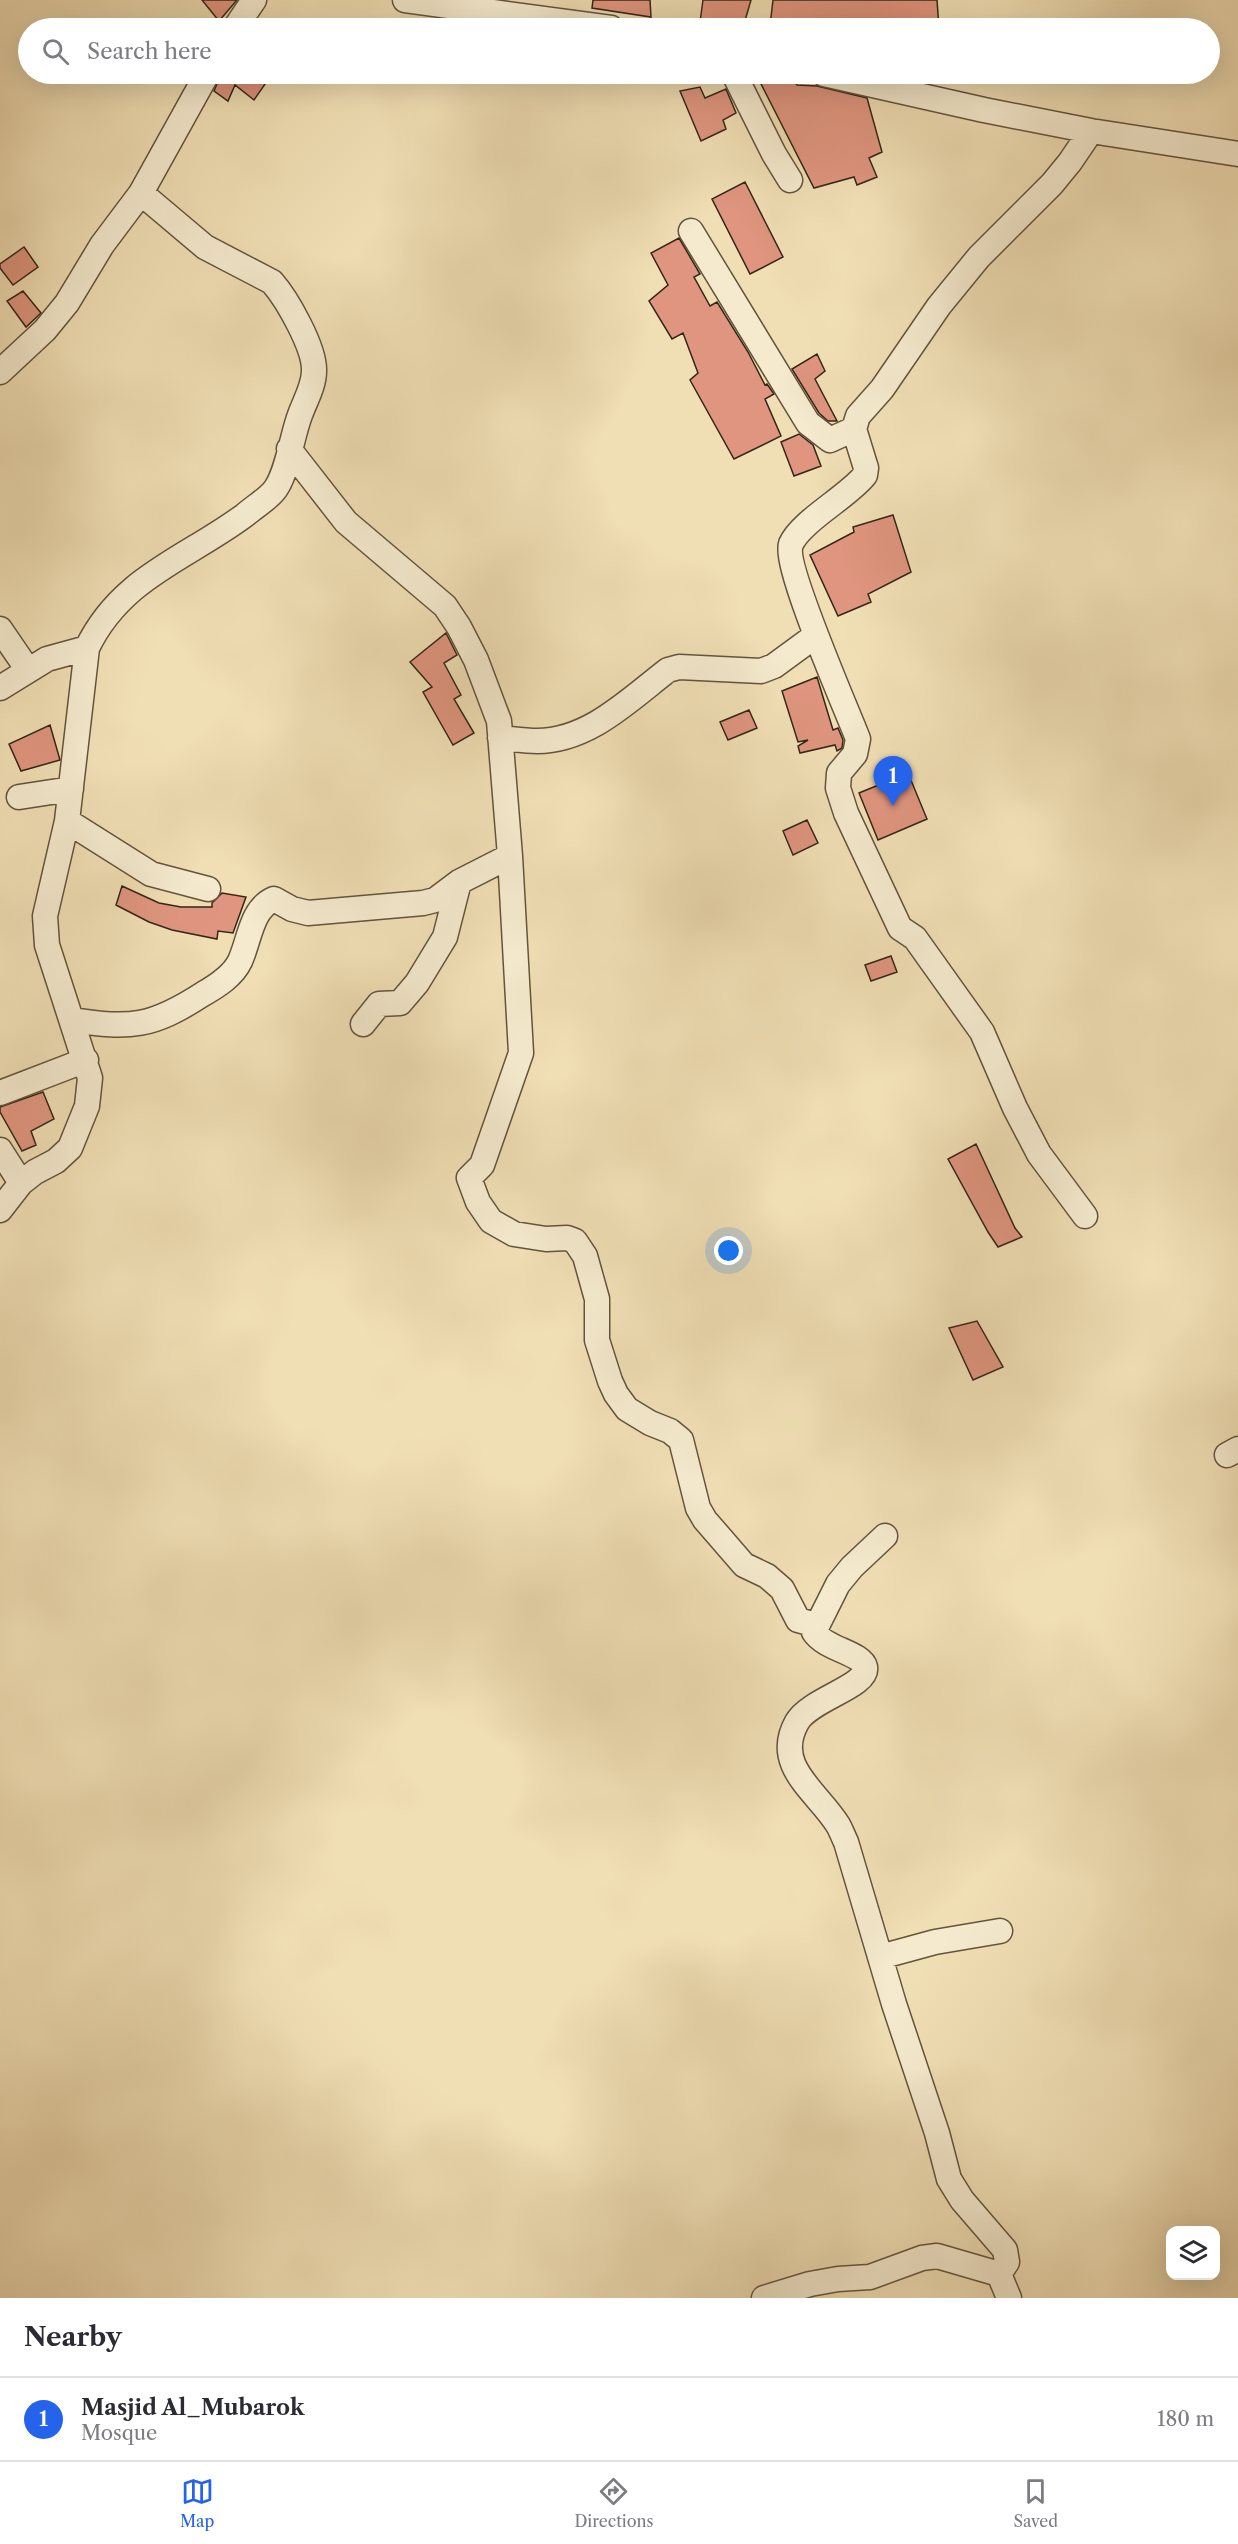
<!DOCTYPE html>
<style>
:root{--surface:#fff;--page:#f7f7f7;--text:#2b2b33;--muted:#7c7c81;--line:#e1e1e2;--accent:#2563eb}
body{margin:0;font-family:"Libre Caslon Text",serif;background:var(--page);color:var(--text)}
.controls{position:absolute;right:18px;bottom:18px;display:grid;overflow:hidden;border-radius:12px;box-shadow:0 6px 24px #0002}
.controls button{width:54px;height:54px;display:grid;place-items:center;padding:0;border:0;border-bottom:2px solid var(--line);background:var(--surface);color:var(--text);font:30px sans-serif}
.you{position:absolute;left:729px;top:1251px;width:21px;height:21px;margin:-15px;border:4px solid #fff;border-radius:50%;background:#1a73e8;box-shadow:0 0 0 9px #1a73e833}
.badge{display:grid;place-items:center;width:39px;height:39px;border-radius:50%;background:var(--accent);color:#fff;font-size:20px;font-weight:700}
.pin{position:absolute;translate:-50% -50px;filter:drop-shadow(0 2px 3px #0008)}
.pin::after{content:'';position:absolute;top:32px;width:21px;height:18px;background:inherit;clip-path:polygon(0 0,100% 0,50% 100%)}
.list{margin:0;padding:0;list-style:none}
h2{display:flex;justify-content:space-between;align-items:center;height:78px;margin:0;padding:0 24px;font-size:26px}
h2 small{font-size:20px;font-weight:400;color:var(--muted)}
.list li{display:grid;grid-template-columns:39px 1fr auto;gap:18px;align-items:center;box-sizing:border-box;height:84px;padding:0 24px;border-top:2px solid var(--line)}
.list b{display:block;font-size:22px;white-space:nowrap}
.list p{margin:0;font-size:20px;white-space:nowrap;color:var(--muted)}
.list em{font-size:20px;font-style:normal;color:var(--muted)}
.icon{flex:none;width:33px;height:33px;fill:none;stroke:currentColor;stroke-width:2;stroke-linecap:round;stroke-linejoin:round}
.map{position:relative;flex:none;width:1238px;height:2298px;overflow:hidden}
.search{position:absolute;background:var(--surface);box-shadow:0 6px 24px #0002;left:18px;right:18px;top:18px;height:66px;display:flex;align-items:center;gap:15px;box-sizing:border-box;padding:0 21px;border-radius:33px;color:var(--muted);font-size:22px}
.sheet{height:162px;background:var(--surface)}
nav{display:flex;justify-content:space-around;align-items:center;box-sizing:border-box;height:84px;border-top:2px solid var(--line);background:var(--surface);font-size:16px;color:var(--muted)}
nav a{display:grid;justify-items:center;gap:3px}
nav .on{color:var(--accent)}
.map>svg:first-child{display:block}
.building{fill:#df957f;stroke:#342615;stroke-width:1.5}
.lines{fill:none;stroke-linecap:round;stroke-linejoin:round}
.minor-casing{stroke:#63543d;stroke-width:27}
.minor{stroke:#f5eace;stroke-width:24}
</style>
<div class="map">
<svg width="1238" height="2298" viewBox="0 0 1238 2298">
<rect width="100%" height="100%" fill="#f0deb4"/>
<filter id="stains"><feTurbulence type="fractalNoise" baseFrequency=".00333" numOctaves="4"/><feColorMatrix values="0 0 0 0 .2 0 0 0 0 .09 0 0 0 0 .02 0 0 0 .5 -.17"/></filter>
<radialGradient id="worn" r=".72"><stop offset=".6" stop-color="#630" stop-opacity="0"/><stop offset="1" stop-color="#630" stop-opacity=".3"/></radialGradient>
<path class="building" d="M202 0H237L219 21Z
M593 0H650L651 17 592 8Z
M703 0H751L744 24 730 26 700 22Z
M773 0H937L939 28H787L770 26Z
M221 74H272L254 100 235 85 228 101 214 91Z
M756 74 790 75 797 85 817 86 867 98 882 152 869 158 877 177 857 185 854 177 814 188Z
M700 87 705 98 726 89 736 113 723 120 726 129 701 141 680 91Z
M745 182 783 257 750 274 712 199Z
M679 238 700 274 694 277 710 306 717 302 748 352 765 385 767 384 774 394 765 399 781 436 734 459 690 380 698 373 683 333 672 339 649 301 668 285 651 253Z
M24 247 38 267 13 285 0 268V264Z
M23 291 41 313 26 327 7 301Z
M817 354 825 371 815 379 837 421H828L819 413 792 369Z
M799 434 813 445 821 466 794 476 781 442Z
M893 515 911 572 868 594 871 602 838 616 810 555 854 532 853 527Z
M446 633 457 655 444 663 461 695 454 699 474 733 453 745 423 692 432 687 410 662Z
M817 677 833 730 838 728 843 740 842 748 837 751 835 745 800 753 798 746 808 740 798 742 782 691Z
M749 710 757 728 728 740 720 722Z
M50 725 60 760 21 771 9 744Z
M908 773 927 819 878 840 859 793Z
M807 820 818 843 793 855 783 831Z
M122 886 159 903 181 907H212V903L222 893 246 897 233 933 218 931 217 939 172 930 149 922 116 905Z
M891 956 897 972 871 981 865 965Z
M43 1092 54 1119 31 1131 36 1145 22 1151 0 1112V1107Z
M976 1144 1015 1228 1022 1237 998 1247 988 1232 948 1159Z
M977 1321 1003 1367 973 1380 949 1328Z"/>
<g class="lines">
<g class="minor-casing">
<path id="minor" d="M405 0 611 28
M235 28 254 0
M734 74 774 154 790 180
M824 74 984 110 1091 131 1238 154
M691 231 808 423 830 440 854 429
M0 372 45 330 67 303 102 245 141 193
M289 449 346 522 445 606 459 627 476 660 499 721 510 856 521 1053 482 1165 469 1178 478 1202 491 1221 514 1234 546 1239 567 1238 575 1241 585 1256 597 1299V1340L610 1381 616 1394 627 1409 650 1423 670 1431 681 1440 698 1508 705 1520 744 1565 767 1576 782 1589 798 1620 816 1625
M0 629 28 670
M0 688 47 659 87 648
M500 738C512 739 525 741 537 741 589 741 630 699 668 670L679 667 761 671 774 666 815 636
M19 797 71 789
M67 821 151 874 208 889
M72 1020C131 1029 152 1027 203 994 217 986 233 976 240 961 250 939 251 909 274 899L292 909 308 913 423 903 435 900 459 882 510 856
M363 1024 379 1004 400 1003 417 983 445 937 459 882
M0 1093 86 1060
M0 1150 21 1183
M0 1210 21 1183 35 1172 56 1161 70 1148 87 1106 90 1078 47 945 45 916 67 821 87 648C121 577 186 559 245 515 254 507 265 501 273 492 287 477 292 435 300 415 305 401 314 386 314 371 315 348 287 299 272 282L205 247 141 193 207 74
M1085 1216 1039 1154 1015 1108 982 1032 915 938 900 928 846 813 838 788 839 773 855 754 858 739C847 710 783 565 791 544 801 521 849 496 865 475L866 468 854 429 858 416 882 389 939 306 979 257 1052 184 1070 162 1091 131
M1227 1455 1238 1449
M885 1536 852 1567 838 1584 814 1632C825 1649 862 1653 865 1667 869 1686 810 1699 797 1722 772 1766 818 1792 838 1825 841 1830 843 1836 846 1842L894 2004 937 2133 949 2179 962 2200 1005 2250 1007 2262 999 2274 1009 2298
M880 1957 935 1942 1000 1931
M764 2298 810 2284 838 2279 870 2277 922 2258 937 2256 999 2274"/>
</g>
<use href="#minor" class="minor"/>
</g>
<rect width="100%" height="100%" filter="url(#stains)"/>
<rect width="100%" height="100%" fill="url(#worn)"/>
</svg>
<div class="controls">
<button><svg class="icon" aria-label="layers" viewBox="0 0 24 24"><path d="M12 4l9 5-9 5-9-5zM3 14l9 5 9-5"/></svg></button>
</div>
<div class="you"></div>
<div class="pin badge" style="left:893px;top:806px">1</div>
<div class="search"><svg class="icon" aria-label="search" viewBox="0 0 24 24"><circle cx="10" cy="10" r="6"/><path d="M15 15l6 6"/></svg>Search here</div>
</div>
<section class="sheet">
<h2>Nearby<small></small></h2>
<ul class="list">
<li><span class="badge">1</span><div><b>Masjid Al_Mubarok</b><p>Mosque</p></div><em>180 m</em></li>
</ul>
</section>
<nav>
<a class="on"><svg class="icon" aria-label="map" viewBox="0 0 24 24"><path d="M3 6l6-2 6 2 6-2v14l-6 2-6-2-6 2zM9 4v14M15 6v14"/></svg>Map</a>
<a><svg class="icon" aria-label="directions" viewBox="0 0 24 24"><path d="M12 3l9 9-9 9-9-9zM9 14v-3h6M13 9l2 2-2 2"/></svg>Directions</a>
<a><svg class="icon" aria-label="saved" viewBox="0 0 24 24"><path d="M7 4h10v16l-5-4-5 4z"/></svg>Saved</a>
</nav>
